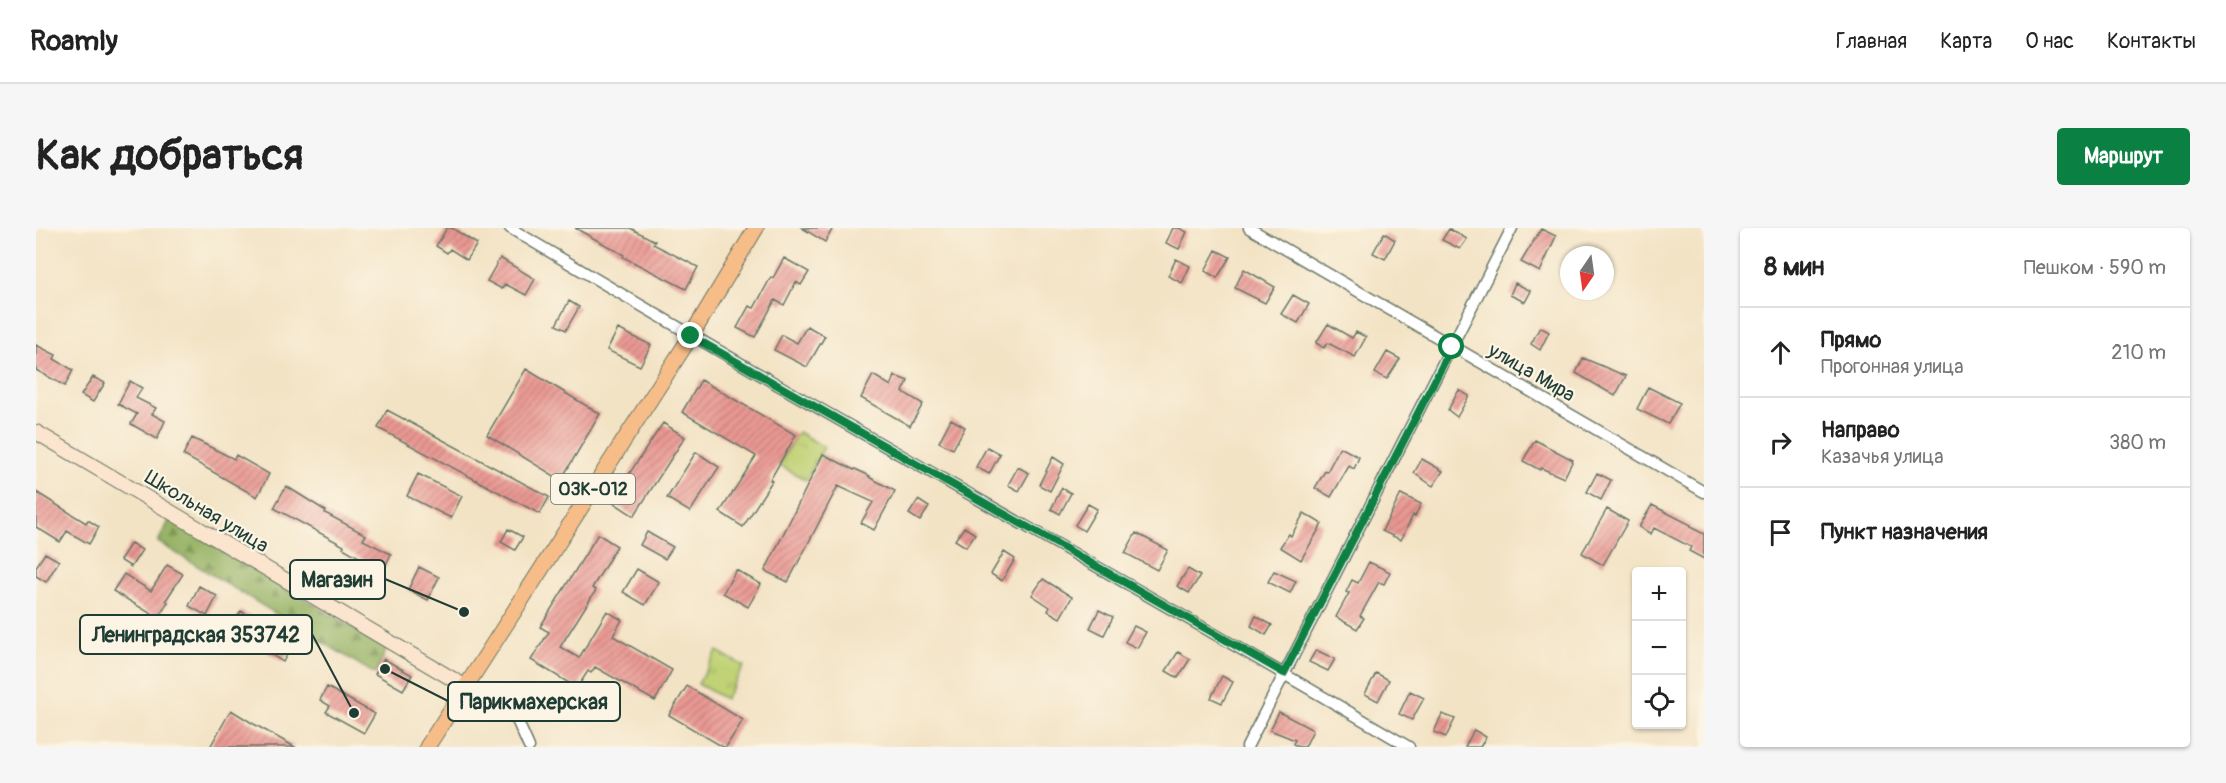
<!DOCTYPE html>
<html lang="ru">
<meta charset="utf-8">
<style>
:root{--surface:#fff;--page:#f6f6f6;--text:#222;--muted:#767676;--line:#e0e0e0;--accent:#0b8043}
body{margin:0;font-family:Pangolin,sans-serif;background:var(--page);color:var(--text)}
.controls{position:absolute;right:18px;bottom:18px;display:grid;overflow:hidden;border-radius:6px;box-shadow:0 2px 4px #0004}
.controls button{width:54px;height:54px;display:grid;place-items:center;padding:0;border:0;border-bottom:2px solid var(--line);background:var(--surface);color:var(--text);font:30px sans-serif}
.compass{position:absolute;left:1524px;top:18px;width:54px;height:54px;border-radius:50%;background:var(--surface);box-shadow:0 2px 4px #0004;rotate:193deg}
.stop{position:absolute;width:18px;height:18px;margin:-14px;border:4px solid #0b8043;border-radius:50%;background:#fff}
.stop.end{background:#0b8043;border-color:#fff;box-shadow:0 2px 6px #0008}
.list{margin:0;padding:0;list-style:none}
h2{display:flex;justify-content:space-between;align-items:center;height:78px;margin:0;padding:0 24px;font-size:26px}
h2 small{font-size:20px;font-weight:400;color:var(--muted)}
.list li{display:grid;grid-template-columns:39px 1fr auto;gap:18px;align-items:center;box-sizing:border-box;height:90px;padding:0 24px;border-top:2px solid var(--line)}
.list b{display:block;font-size:22px;white-space:nowrap}
.list p{margin:0;font-size:20px;white-space:nowrap;color:var(--muted)}
.list em{font-size:20px;font-style:normal;color:var(--muted)}
.icon{flex:none;width:33px;height:33px;fill:none;stroke:currentColor;stroke-width:2;stroke-linecap:round;stroke-linejoin:round}
.map{position:relative;flex:none;width:1668px;height:519px;overflow:hidden;border-radius:6px}
header{display:flex;align-items:center;gap:36px;box-sizing:border-box;height:84px;padding:0 30px;background:var(--surface);border-bottom:2px solid var(--line)}
header strong{font-size:28px}
nav{display:flex;gap:33px;margin-inline-start:auto;font-size:21px}
.intro{display:flex;align-items:center;justify-content:space-between;box-sizing:border-box;height:144px;padding:0 36px}
h1{margin:0;font-size:42px}
.button{padding:15px 27px;border-radius:6px;background:var(--accent);color:#fff;font-size:21px;font-weight:700}
main{display:flex;gap:36px;padding:0 36px}
aside{flex:1;background:var(--surface);border-radius:6px;box-shadow:0 2px 4px #0004}
.map>svg:first-child{display:block}
.grass{fill:url(#grass-tufts);stroke:#708854;stroke-width:1.5}
.forest{fill:url(#forest-firs);stroke:#5c784d;stroke-width:1.5}
.building{fill:url(#building-hatch)}
.lines{fill:none;stroke-linecap:round;stroke-linejoin:round}
.street-casing{stroke:#697767;stroke-width:13}
.secondary-casing{stroke:#697767;stroke-width:16}
.primary-casing{stroke:#697767;stroke-width:17}
.street{stroke:#fff;stroke-width:10}
.secondary{stroke:#fce5cf;stroke-width:14}
.primary{stroke:#f7bd88;stroke-width:15}
.route{stroke:#0b8043;stroke-width:8}
.labels{text-anchor:middle;stroke-width:4.5;stroke-linejoin:round;paint-order:stroke}
.shield{fill:#fcf5e5;stroke:#617469;stroke-width:1.5}
.shield-label{font-size:18px;font-weight:bold;fill:#1f3d34}
.street-label{font-size:20px;fill:#1f3d34;stroke:#fcf5e5}
.leader{fill:none;stroke:#1f3d34;stroke-width:2}
.callout-dot{fill:#1f3d34;stroke:#fcf5e5;stroke-width:2}
.callout{fill:#fcf5e5;stroke:#1f3d34;stroke-width:2}
.callout-label{font-size:21px;text-anchor:middle;font-weight:bold;fill:#1f3d34}
</style>
<header>
<strong>Roamly</strong>
<nav><a>Главная</a><a>Карта</a><a>О нас</a><a>Контакты</a></nav>
</header>
<div class="intro"><h1>Как добраться</h1><a class="button">Маршрут</a></div>
<main>
<div class="map">
<svg width="1668" height="519" viewBox="0 0 1668 519">
<defs>
<pattern id="grass-tufts" width="24" height="20" patternUnits="userSpaceOnUse" patternTransform="scale(1.5)"><rect width="24" height="20" fill="#c0d274"/><path d="M3 7l-1-3M5 7V3M7 7l1-3M15 17l-1-3M17 17v-4M19 17l1-3" fill="none" stroke="#a5b565"/></pattern>
<pattern id="forest-firs" width="22" height="20" patternUnits="userSpaceOnUse" patternTransform="scale(1.5)"><rect width="22" height="20" fill="#98b466"/><path d="M5 1l3.5 6h-7zM16 11l3.5 6h-7z" fill="#7b9455"/></pattern>
<pattern id="building-hatch" width="6" height="6" patternUnits="userSpaceOnUse" patternTransform="scale(1.5)"><rect width="6" height="6" fill="#ea9893"/><path d="M-1 1l2-2M0 6l6-6M5 7l2-2" fill="none" stroke="#bd7d79"/></pattern>
</defs>
<rect width="100%" height="100%" fill="#fcf5e5"/>
<filter id="ink" filterUnits="userSpaceOnUse"><feTurbulence type="fractalNoise" baseFrequency=".0167" numOctaves="2"/><feDisplacementMap in="SourceGraphic" scale="12" xChannelSelector="R" yChannelSelector="G"/><feConvolveMatrix kernelMatrix="1 2 1 2 8 2 1 2 1" color-interpolation-filters="sRGB"/></filter>
<filter id="wash" filterUnits="userSpaceOnUse"><feTurbulence type="fractalNoise" baseFrequency=".008" numOctaves="4" result="noise"/><feDisplacementMap in="SourceGraphic" scale="24" xChannelSelector="R" yChannelSelector="G"/><feGaussianBlur stdDeviation="1.35" result="paint"/><feColorMatrix in="noise" values="0 0 0 0 0 0 0 0 0 0 0 0 0 0 0 0 0 1.4 0 .05"/><feComposite in="paint" operator="in"/></filter>
<g filter="url(#wash)">
<rect width="100%" height="100%" fill="#f3e3c5"/>
<path class="grass" d="M762 204 788 219 770 252 743 237Z
M681 423 708 438 689 471 662 456Z"/>
<path class="forest" d="M134 291 351 420 339 446 122 314Z"/>
<g id="blocks">
<path class="building" d="M411 0H416L441 16 431 32 414 21 411 25 400 18Z
M539 0H594L619 13 617 16 662 39 650 61 587 29 588 27Z
M766 0H797L789 14Z
M1137 0H1143L1151 4 1143 21 1130 15Z
M1413 1 1431 11 1424 21 1406 12Z
M1505 1 1520 8 1504 44 1485 34Z
M1348 5 1359 12 1349 31 1337 25Z
M1180 22 1194 29 1181 50 1169 43Z
M464 30 499 51 490 67 469 56 466 61 451 53Z
M748 30 773 44 765 57 760 54 748 77 739 72 719 109 701 100 713 78 718 80 735 49 737 50Z
M1140 31 1154 38 1146 55 1132 48Z
M1208 41 1239 59 1229 75 1199 60Z
M1479 55 1495 63 1489 74 1474 67Z
M1257 67 1273 76 1262 95 1245 86Z
M533 73 543 79 530 102 520 97Z
M1292 96 1316 110 1320 104 1330 109 1319 129 1292 115 1288 120 1280 115Z
M771 98 789 108 771 139 738 122 746 107 761 115Z
M1504 99 1513 104 1504 122 1495 116Z
M582 101 615 117 604 138 571 122Z
M0 117 20 127 18 131 37 142 29 158 0 142Z
M1351 124 1364 131 1351 151 1339 145Z
M1547 130 1590 148 1579 168 1540 145Z
M490 141 564 186 525 252 451 207Z
M837 147 855 158 859 148 872 153 867 164 887 176 874 198 825 170Z
M57 149 69 155 57 174 45 167Z
M665 152 760 207 734 252 736 253 707 299 684 284 720 228 646 184Z
M94 153 106 160 100 170 120 180 116 186 129 193 121 211 95 196 101 186 82 176Z
M1612 159 1644 175 1632 196 1601 181Z
M1423 162 1433 168 1421 189 1412 182Z
M351 182 513 269 504 286 342 200Z
M915 191 929 199 917 221 903 214Z
M627 195 649 209 598 288 575 273Z
M156 210 198 231 200 227 233 246 221 269 147 227Z
M1499 212 1537 232 1528 250 1505 240 1504 242 1487 233Z
M951 219 964 226 953 246 940 239Z
M1304 219 1323 229 1318 241 1313 238 1295 269 1279 260 1289 243 1291 244Z
M660 224 683 239 654 284 631 270Z
M787 226 818 242 819 241 834 248 833 249 859 263 838 302 825 295 837 274 802 258 752 354 729 343Z
M1017 229 1028 236 1014 263 1003 257Z
M1386 231 1407 243 1397 258 1378 245Z
M982 239 993 245 983 263 972 257Z
M1561 245 1575 252 1565 272 1551 264Z
M382 246 426 268 415 290 371 268Z
M250 258 290 283 289 285 330 307 327 312 355 326 347 343 307 320 308 318 238 280Z
M1026 260 1035 265 1024 286 1015 281Z
M0 264 50 295 52 292 63 299 53 316 31 303 24 314 0 299Z
M1365 266 1385 276 1379 288 1377 287 1365 312 1346 303Z
M882 272 893 279 884 293 873 286Z
M1052 276 1061 281 1048 303 1039 297Z
M1616 277 1655 297 1654 299 1668 306V331L1653 323 1655 319 1618 300 1615 306 1603 299Z
M1571 281 1592 293 1567 337 1546 325Z
M1268 285 1286 296 1265 332 1244 319 1253 306 1255 308Z
M928 299 939 306 930 319 919 312Z
M472 301 487 309 479 322 465 314Z
M611 304 637 319 629 331 604 317Z
M1100 305 1132 322 1121 342 1089 325Z
M562 306 581 318 556 360 560 362 524 419 543 430 571 383 586 392 577 408 636 442 619 473 559 439 555 445 552 443 541 460 495 432 513 404 504 399Z
M95 315 106 322 95 339 84 332Z
M968 324 979 331 966 353 955 346Z
M9 325 23 333 10 354 0 348V339Z
M1333 334 1354 344 1348 356 1343 354 1324 388 1328 390 1321 401 1300 389 1313 365 1310 364 1316 352 1322 355Z
M131 337 147 346 130 372 132 374 122 390 77 363 88 346 115 363Z
M383 339 403 349 392 372 372 362Z
M601 341 623 354 609 377 587 364Z
M1152 341 1164 348 1153 365 1141 358Z
M700 342 725 356 712 379 687 365Z
M1238 343 1260 353 1254 365 1232 354Z
M1007 351 1036 369 1024 390 1012 383 1014 379 996 367Z
M163 358 181 368 171 388 153 378Z
M1063 382 1077 389 1068 407 1054 400Z
M205 383 217 390 205 410 193 403Z
M1220 388 1236 397 1230 407 1215 398Z
M1098 398 1110 404 1101 420 1089 414Z
M242 406 257 416 247 434 231 424Z
M1280 422 1299 431 1292 443 1273 434Z
M1142 424 1154 431 1142 450 1130 443Z
M348 431 376 447 367 462 339 446Z
M1340 445 1353 452 1342 473 1329 466Z
M1186 448 1197 454 1186 475 1175 470Z
M651 458 707 492 690 519H687L633 487Z
M291 459 339 486 328 505 290 484 294 478 284 472Z
M1374 463 1388 470 1376 492 1363 486Z
M195 482 216 495 259 519H174Z
M1243 484 1277 502 1269 519H1263L1257 516 1259 512 1234 502Z
M1406 486 1419 491 1410 509 1398 504Z
M1438 502 1450 509 1444 519H1429Z"/>
</g>
</g>
<g filter="url(#ink)">
<use href="#blocks" fill-opacity="0" stroke="#697767" stroke-width="1.5"/>
<g class="lines">
<g class="street-casing">
<path id="street" d="M474 0C771 178 1075 343 1373 519
M1213 0 1668 264
M430 459 481 492 493 519
M1211 519 1476 0"/>
</g>
<g class="secondary-casing">
<path id="secondary" d="M0 204 430 459"/>
</g>
<g class="primary-casing">
<path id="primary" d="M391 519 655 108 720 0"/>
</g>
<use href="#street" class="street"/>
<use href="#secondary" class="secondary"/>
<use href="#primary" class="primary"/>
</g>
</g>
<g class="lines" filter="url(#ink)">
<path class="route" d="M655 108 1248 445 1416 119"/>
</g>
<g class="labels">
<rect class="shield" x="515" y="246" width="84" height="30" rx="4.5"/>
<g class="shield-label">
<text x="557" y="267">03К-012</text>
</g>
<g class="street-label">
<text transform="translate(1496 144) rotate(30)" y="7">улица Мира</text>
<text transform="translate(171 283) rotate(31)" y="7">Школьная улица</text>
</g>
</g>
<path class="leader" d="M428 384L349 351M318 485L276 406M349 441L412 473"/>
<g class="callout-dot">
<circle cx="428" cy="384" r="6"/>
<circle cx="318" cy="485" r="6"/>
<circle cx="349" cy="441" r="6"/>
</g>
<g class="callout">
<rect x="254" y="332" width="95" height="39" rx="6"/>
<rect x="44" y="387" width="232" height="39" rx="6"/>
<rect x="412" y="454" width="172" height="39" rx="6"/>
</g>
<g class="callout-label">
<text x="301" y="359">Магазин</text>
<text x="160" y="414">Ленинградская 353742</text>
<text x="498" y="481">Парикмахерская</text>
</g>
</svg>
<div class="controls">
<button>+</button>
<button>−</button>
<button><svg class="icon" aria-label="locate" viewBox="0 0 24 24"><circle cx="12" cy="12" r="6"/><path d="M12 2v4M12 18v4M2 12h4M18 12h4"/></svg></button>
</div>
<svg class="compass" viewBox="-18 -18 36 36"><path d="M0-13l5 13h-10z" fill="#e53935"/><path d="M0 13l5-13h-10z" fill="#767676"/></svg>
<div class="stop" style="left:1416px;top:119px"></div>
<div class="stop end" style="left:655px;top:108px"></div>
</div>
<aside>
<h2>8 мин<small>Пешком · 590 m</small></h2>
<ul class="list">
<li><svg class="icon" aria-label="ahead" viewBox="0 0 24 24"><path d="M12 20V5M6 11l6-6 6 6"/></svg><div><b>Прямо</b><p>Прогонная улица</p></div><em>210 m</em></li>
<li><svg class="icon" aria-label="right" viewBox="0 0 24 24"><path d="M7 20v-9h11M14 6l5 5-5 5"/></svg><div><b>Направо</b><p>Казачья улица</p></div><em>380 m</em></li>
<li><svg class="icon" aria-label="arrive" viewBox="0 0 24 24"><path d="M6 21V4h12l-3 4 3 4H6"/></svg><div><b>Пункт назначения</b></div></li>
</ul>
</aside>
</main>
